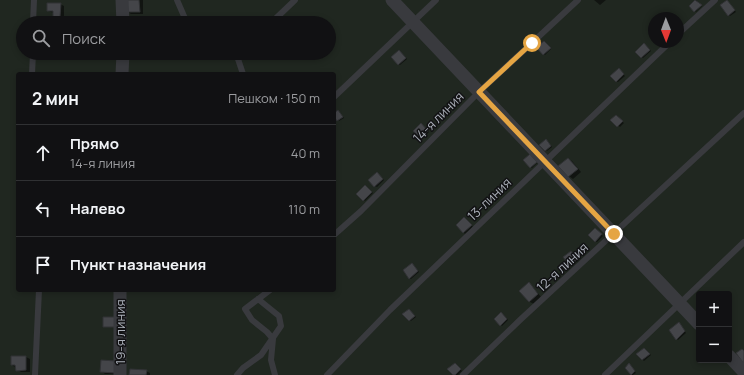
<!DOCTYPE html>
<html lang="ru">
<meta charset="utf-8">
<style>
:root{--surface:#111113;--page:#1e1f21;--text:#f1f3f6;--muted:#9c9da0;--line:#303133}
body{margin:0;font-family:Manrope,sans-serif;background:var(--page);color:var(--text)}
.controls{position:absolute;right:12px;bottom:12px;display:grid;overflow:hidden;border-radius:4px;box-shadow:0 2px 6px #0003}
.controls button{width:36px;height:36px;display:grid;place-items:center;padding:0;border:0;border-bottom:1px solid var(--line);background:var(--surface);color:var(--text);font:20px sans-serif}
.compass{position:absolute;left:648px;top:12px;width:36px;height:36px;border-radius:50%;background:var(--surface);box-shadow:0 2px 6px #0003;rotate:179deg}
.stop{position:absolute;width:12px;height:12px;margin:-9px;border:3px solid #e5a543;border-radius:50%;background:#fff}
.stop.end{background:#e5a543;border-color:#fff;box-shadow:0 1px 4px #0008}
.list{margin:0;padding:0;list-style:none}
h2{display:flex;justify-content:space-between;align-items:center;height:52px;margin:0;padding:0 16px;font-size:17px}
h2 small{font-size:13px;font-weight:400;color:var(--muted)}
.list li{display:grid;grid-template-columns:26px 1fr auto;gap:12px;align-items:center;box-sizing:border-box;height:56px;padding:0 16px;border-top:1px solid var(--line)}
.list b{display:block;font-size:15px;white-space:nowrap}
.list p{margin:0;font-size:13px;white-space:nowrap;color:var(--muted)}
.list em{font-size:13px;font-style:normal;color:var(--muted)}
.icon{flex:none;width:22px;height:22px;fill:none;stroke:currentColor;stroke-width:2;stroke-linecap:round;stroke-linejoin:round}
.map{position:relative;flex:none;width:744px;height:375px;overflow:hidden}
.search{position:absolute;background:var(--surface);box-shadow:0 2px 6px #0003;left:16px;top:16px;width:320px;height:44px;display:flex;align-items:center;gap:10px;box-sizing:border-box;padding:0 14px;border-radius:22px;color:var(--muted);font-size:15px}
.panel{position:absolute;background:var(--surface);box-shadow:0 2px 6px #0003;left:16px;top:72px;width:320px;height:220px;border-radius:4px}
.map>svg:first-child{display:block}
.green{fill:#202720;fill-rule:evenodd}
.shadow{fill:#0007}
.building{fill:#444549;stroke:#313235}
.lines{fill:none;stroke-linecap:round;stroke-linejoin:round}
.service{stroke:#393a3e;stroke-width:6}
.minor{stroke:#393a3e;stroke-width:13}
.route{stroke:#e5a543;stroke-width:5}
.labels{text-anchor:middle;stroke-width:3;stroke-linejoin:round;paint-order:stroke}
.street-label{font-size:13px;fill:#aaafb8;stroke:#121214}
</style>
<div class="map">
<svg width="744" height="375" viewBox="0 0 744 375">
<rect width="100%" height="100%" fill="#171719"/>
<path class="green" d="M0 0H744V375H0ZM654 18H678V42H654ZM23 23H329V53H23ZM18 74H334V290H18ZM699 294H729V360H699Z"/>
<path class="shadow" d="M127 0H143V14H131L128 12Z
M594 0H606L600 5Z
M696 0 702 6 696 12 690 6Z
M727 1 736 12 730 16 729 15Z
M60 4 64 6V19H58L54 17V13L48 11Z
M546 43 551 49 545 55 544 54Z
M646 45 651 51 643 58 636 52Z
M400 51 407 59 400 65 398 64Z
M620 71 625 76 618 82 616 81Z
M338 111 344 118 339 121 334 115Z
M617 117 624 123 620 127 612 120Z
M422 125 429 132 423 138 415 130Z
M547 141 552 147 547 151 541 145Z
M531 156 537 163 532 168 530 167Z
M568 159 572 161 581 172 573 179 569 176 560 166Z
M378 174 384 180 377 187 375 186Z
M367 187 373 193 365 201 364 200Z
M466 219 473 227 465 234 457 225Z
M597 230 603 236 597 242 595 241Z
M572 253 578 261 572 265 564 257Z
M413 265 419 272 411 279 409 278Z
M529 284 532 286 541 297 534 304 530 302 521 291Z
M410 311 416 317 411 321 409 320Z
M503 314 508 320 502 326 501 325Z
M679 323 686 333 678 340 677 339Z
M646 350 651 355 644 361 638 355Z
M26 357 30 359V372H21L12 365Z
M102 361 119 374H105L101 371Z
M455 364 462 371 458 375H454Z
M629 364 636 373 633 375H631L626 368Z
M146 371 150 373V375H130Z"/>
<path class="building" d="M126 0H139L140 12H127Z
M695 0 702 5 694 12 689 6Z
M727 0 735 10 728 16 720 5Z
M47 3H61L60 17H53V11H47Z
M544 41 551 48 543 55 536 47Z
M644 43 650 50 641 58 635 52Z
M399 50 406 58 398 65 391 57Z
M619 68 624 74 616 82 610 76Z
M338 110 343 117 337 121 334 117V113Z
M616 115 623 121 617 127 610 120Z
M421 123 428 131 421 138 413 131Z
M546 139 551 146 545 151 539 145Z
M530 154 537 162 530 168 523 160Z
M568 158 578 169 568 177 558 166Z
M377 172 383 179 374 187 368 180Z
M365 185 372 192 363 201 356 194Z
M464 217 472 225 463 233 456 225Z
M595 228 602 234 595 242 588 235Z
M571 251 577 260 569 265 563 257Z
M412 263 418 271 409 279 403 270Z
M529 282 538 294 529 302 519 291Z
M409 309 415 316 409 321 402 314Z
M501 312 507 319 500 326 494 319Z
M103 317H116V327H103Z
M679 322 685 331 676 340 669 330Z
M644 348 650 354 642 360 636 354Z
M742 349 744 351V364L736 353Z
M11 356H26V370L16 371 15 365H11Z
M101 360 116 361 115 373 100 372Z
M455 363 461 369 455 375H453L447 369Z
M629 363 635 371 631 375 625 368Z
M130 369 147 370 146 375H129Z"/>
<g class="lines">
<path class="service" d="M177 0 187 23
M33 23 34 0
M271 23 295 0
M678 34 715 0
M236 53 243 74
M32 74 33 53
M334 97 436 0
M334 235 361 211 479 92 578 0
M270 290 245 309 252 320 267 332 273 339 271 360 275 375
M35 375 39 290
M237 375 243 368 261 355 281 326 279 316 258 299
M327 375 390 310 670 42
M463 375 520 320 744 113
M605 375 744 242"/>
<path class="minor" d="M122 0 123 23
M392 0 699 324
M122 74 123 53
M120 290V375
M729 356 744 372"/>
</g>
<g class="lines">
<path class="route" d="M532 43 479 92 614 234"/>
</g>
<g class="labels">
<g class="street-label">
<text transform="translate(438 117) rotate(-45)" y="5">14-я линия</text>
<text transform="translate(489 199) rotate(-44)" y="5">13-линия</text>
<text transform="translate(562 267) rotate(-43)" y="5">12-я линия</text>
<text transform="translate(120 332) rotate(-90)" y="5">19-я линия</text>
</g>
</g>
</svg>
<div class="controls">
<button>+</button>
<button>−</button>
</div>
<svg class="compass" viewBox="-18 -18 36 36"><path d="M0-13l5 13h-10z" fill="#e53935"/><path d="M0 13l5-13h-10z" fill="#9c9da0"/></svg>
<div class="stop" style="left:532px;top:43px"></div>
<div class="stop end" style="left:614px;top:234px"></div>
<div class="search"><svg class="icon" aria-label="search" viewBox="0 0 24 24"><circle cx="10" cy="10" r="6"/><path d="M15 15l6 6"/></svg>Поиск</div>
<section class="panel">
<h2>2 мин<small>Пешком · 150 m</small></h2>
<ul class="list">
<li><svg class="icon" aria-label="ahead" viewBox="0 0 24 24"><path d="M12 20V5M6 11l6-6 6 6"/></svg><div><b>Прямо</b><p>14-я линия</p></div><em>40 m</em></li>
<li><svg class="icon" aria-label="left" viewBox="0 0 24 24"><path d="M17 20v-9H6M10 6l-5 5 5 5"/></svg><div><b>Налево</b></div><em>110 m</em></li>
<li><svg class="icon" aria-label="arrive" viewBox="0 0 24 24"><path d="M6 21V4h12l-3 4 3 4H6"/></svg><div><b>Пункт назначения</b></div></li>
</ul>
</section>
</div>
